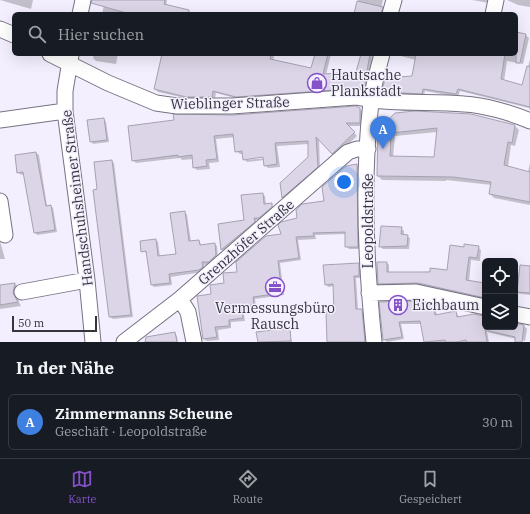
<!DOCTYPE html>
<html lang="de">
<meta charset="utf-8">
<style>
:root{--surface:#171b24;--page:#242831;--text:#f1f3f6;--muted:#9ea1a6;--line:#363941;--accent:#8451c9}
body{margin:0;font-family:"IBM Plex Serif",serif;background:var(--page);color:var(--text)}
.controls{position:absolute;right:12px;bottom:12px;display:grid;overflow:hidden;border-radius:6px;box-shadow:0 4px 16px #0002}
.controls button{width:36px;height:36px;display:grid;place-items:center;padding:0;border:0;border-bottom:1px solid var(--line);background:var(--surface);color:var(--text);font:20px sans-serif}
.scale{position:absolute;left:12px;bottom:10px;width:85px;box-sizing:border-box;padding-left:4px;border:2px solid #37353c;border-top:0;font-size:11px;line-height:14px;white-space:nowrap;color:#37353c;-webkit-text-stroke:3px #f3effe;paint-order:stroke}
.you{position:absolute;left:344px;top:182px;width:14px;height:14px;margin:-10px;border:3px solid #fff;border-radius:50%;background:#1a73e8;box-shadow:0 0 0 6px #1a73e833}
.badge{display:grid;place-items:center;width:26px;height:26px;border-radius:50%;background:var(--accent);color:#fff;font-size:13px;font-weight:700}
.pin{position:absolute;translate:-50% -33px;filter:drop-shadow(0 1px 2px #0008)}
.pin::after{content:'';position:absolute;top:21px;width:14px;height:12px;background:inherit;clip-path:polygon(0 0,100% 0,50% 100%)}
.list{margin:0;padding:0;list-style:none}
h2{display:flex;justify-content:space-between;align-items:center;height:52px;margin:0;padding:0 16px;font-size:17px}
h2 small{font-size:13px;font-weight:400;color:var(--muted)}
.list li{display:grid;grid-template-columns:26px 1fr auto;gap:12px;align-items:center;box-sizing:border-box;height:56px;margin:0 8px 8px;padding:0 8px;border:1px solid var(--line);border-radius:6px}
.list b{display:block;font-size:15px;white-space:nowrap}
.list p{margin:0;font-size:13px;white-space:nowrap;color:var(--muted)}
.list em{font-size:13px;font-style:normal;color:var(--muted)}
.icon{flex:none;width:22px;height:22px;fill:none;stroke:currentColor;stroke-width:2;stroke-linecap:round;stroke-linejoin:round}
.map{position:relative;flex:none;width:530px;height:342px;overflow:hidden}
.search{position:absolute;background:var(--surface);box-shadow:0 4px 16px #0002;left:12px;right:12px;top:12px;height:44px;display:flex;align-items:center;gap:10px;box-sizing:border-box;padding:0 14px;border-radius:6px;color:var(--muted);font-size:15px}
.sheet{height:116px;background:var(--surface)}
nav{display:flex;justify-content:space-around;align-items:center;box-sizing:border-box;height:56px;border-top:1px solid var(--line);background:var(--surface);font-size:11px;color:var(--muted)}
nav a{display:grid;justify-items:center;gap:2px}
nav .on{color:var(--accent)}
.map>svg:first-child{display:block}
.shadow{fill:#0003;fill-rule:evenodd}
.building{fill:#dbd5e7;stroke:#a7a2b3;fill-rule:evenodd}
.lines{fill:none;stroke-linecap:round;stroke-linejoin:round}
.minor-casing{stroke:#777282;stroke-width:17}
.minor{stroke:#fff;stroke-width:15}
.labels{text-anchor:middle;stroke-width:3;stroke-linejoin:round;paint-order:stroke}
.poi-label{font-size:14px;fill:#37353c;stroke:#f3effe;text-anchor:start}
.street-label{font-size:14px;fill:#37353c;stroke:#f3effe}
</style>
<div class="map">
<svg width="530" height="342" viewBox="0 0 530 342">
<rect width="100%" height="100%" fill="#f3effe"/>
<path class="shadow" d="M0 0H33L31 9Z
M105 0H167L166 6 186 14H102Z
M358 0H383L381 8 383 10V14H355Z
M472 0H491L489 3Z
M507 0H530V7L518 5Z
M516 33 526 35 529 38 523 64 507 61 504 81 523 86 530 59V111L529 108 460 91 458 97 425 91 424 96 386 94 383 92 413 77 416 60 393 54H516Z
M94 54H118L116 64 96 61 93 58Z
M163 54H273L274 56 273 61 312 69 316 54H331L326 75 357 73 362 54H373L367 91 239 99 216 93 215 99H190L158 92 155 89Z
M360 109 363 112V126H348L357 136 336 156 319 138 320 170 286 200 283 197 281 183 309 157V144L277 146 280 167 268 168 265 165 264 160 247 162 244 159 243 154H240L236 151 235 137 216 139 219 162 209 163 210 169 197 170 194 167 193 159 182 160 180 158 136 163 133 160 233 116ZM267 156 268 158 245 160V158Z
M463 114 499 121 515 126 519 130 515 146 511 145 508 167 528 172 530 163V205L494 198 490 194 492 185 446 180V181L382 180 378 176 379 130ZM437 132 435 158 393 157 395 136Z
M104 119 106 122 109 142 93 144 91 141Z
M36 153 39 155 47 206H51L53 208 57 232 37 235 35 232 24 174 21 175 18 172Z
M111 161 114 163 133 317 113 319 110 317 94 191 98 190Z
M357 165 360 168V249H349L346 246V234L315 235 316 239 298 240 301 260 280 263 284 295 255 299 256 308 243 309 245 321 231 322V328L218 330 219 340 207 341 204 339 212 295 298 219 325 202 346 167Z
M262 194 265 196 266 205 271 204 274 209 262 220H256L257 224 224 252 222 250 219 225 245 221Z
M185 212 187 215 191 242 199 241 202 246 214 244 217 246 218 258 212 264 204 265 205 270 202 272 171 277 172 285 154 287 152 285 147 253 142 251 156 240 158 242 160 257 177 255Z
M401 228 404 231V235L410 238 409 249H383L380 246Z
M0 241 5 259H0Z
M478 247 481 250 480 261 471 260 469 282 485 284V299L382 286 379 283 387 263 389 265V273L448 271 465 248Z
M358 264 361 267 362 278H356L358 310H362L364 313 367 342H328L335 313 334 286 328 287 326 284Z
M530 267V295L515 293V272L520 273Z
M15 284 19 288 17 298 21 306 0 309V286Z
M380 303 433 306 436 309 437 316 456 312 459 317 474 315 485 316V327H515V324L524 326 527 329 525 341 487 332 489 342H425L421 324H401L404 339 387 342 384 339Z
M289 329 292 342H259L258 333Z
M174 333 177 336 178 342H161Z"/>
<path class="building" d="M92 0H165L164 4 189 10V14H130L91 3Z
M357 1 383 7 381 14H354Z
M516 32 526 34 520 63H516Z
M162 54H271L270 59 311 68 315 54H328L323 74 356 72 361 54H370L364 88 236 97 213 91 212 97H186L154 89Z
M416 54H505L501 79 522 85 527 66 530 67V107L458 89 456 94 423 89 422 94 382 92 385 78 412 76Z
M356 106 360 108V123H346L355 132 332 154 316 137 318 167 282 198 280 183 308 157V141L275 143 277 164 264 166 263 157 243 160 242 151 235 152 233 134 214 136 217 159 206 160 207 166 193 168 192 155 178 157V155L132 161 128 126 174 120 173 114 233 115Z
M415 111 471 114 515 125 512 143 508 142 504 165 530 172V202L489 194 491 182 453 177 377 176 378 129 395 113ZM437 128 434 157 390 156 391 133Z
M104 118 107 140 90 142 87 120Z
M36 152 46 206 51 205 55 230 34 233 23 172 17 173 15 155Z
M112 160 131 315 109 317 93 190 97 189 94 162Z
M357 164 358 247H345V232L313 233 314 236 296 237 299 258 278 261 282 293 253 297 254 305 241 307 243 318 229 320V326L215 327 217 337 203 339 197 296 211 294 210 285 224 283 223 273 237 272 236 262 266 236 281 234 278 225 281 222 297 218 296 210 302 204 324 201 322 187 346 166Z
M263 193 264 204 272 203V207L259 218H254L255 222 221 250 218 224 244 220 241 195Z
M185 211 189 241 199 240 200 245 215 243 216 255 209 262H202L203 267 199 270 169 274 170 283 151 285 146 251 141 252 140 241 156 239 158 256 176 254 170 213Z
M381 226 402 227 401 234 408 235 407 246 379 247Z
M464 244 479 246 477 258 469 257 466 280 485 283V298L418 283 378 284 377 262H387V272H430V268L447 270 450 245 464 247Z
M359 263V276H354L356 309H362L365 342H327L326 312H334L333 284 325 285 323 265Z
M520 265 530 266V293L517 292Z
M15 283 13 293 18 302 0 305V285Z
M415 301 433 305 435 315 456 311 457 317 474 314 483 316 487 342H467L466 340 456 342H446L445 340 424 342 420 321 399 322 402 337 383 340 379 302Z
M515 323 524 325 522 342H515V337L489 331V327H515Z
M290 328 291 341 258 342 256 332Z
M175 332 177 342H145L146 337Z"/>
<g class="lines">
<g class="minor-casing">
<path id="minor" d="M80 14 83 0
M390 14 394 0
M493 14 496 0
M0 29 14 35
M50 54 108 83 156 103 177 106H232L356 97C392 105 428 101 464 104 484 105 512 113 530 121
M71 55 65 91V111L87 280 93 342
M0 120 65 111
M0 201 5 235
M22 292 87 280
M369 293 416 292 485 307
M180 299 188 312 194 342
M515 314 530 317
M124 342 180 299 348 152 357 149H368
M374 342C366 265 362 178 371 102 373 86 378 70 382 54"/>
</g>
<use href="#minor" class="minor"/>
</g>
<defs>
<g id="shop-ring" transform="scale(1)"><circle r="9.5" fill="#f3effe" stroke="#8451c9" stroke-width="1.5"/><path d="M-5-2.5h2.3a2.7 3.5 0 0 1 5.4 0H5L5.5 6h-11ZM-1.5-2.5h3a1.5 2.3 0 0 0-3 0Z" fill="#8451c9"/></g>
<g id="office-ring" transform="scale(1)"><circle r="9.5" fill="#f3effe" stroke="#8451c9" stroke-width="1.5"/><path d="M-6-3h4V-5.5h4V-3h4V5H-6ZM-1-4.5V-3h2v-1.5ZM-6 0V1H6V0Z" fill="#8451c9"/></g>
<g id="building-ring" transform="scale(1)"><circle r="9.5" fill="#f3effe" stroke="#8451c9" stroke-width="1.5"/><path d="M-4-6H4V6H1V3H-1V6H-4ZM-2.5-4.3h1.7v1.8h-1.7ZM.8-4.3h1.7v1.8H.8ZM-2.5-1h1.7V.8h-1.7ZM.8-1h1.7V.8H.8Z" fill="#8451c9"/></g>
</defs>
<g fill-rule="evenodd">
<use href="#shop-ring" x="317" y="83"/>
<use href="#office-ring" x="275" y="287"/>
<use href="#building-ring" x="398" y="305"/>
</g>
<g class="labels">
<g class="poi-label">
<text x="331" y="80">Hautsache<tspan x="331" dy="16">Plankstadt</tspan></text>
<text x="412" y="310">Eichbaum</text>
<text x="275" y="313" text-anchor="middle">Vermessungsbüro<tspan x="275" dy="16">Rausch</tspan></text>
</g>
<g class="street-label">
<text transform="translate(230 103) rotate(-1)" y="5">Wieblinger Straße</text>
<text transform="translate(77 198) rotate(-97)" y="5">Handschuhsheimer Straße</text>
<text transform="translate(368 221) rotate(-90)" y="5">Leopoldstraße</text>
<text transform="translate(246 242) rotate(-41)" y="5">Grenzhöfer Straße</text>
</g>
</g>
</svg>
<div class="controls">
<button><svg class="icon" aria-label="locate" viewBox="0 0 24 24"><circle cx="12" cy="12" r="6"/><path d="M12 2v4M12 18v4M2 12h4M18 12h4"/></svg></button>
<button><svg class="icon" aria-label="layers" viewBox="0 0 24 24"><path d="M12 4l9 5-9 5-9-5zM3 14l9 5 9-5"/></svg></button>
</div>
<div class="scale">50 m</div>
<div class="you"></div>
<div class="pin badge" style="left:383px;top:149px;background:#3f7fe0">A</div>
<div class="search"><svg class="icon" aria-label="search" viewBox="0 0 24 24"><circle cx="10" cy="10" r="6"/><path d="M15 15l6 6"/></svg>Hier suchen</div>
</div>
<section class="sheet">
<h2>In der Nähe<small></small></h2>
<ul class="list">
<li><span class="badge" style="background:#3f7fe0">A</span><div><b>Zimmermanns Scheune</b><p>Geschäft · Leopoldstraße</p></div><em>30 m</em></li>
</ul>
</section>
<nav>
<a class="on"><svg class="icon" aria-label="map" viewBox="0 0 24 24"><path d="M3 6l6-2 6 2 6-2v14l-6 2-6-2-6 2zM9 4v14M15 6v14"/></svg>Karte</a>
<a><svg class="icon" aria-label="directions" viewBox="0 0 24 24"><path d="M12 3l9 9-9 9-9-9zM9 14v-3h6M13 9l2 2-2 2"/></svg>Route</a>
<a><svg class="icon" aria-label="saved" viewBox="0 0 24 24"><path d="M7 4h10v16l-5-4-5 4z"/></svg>Gespeichert</a>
</nav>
